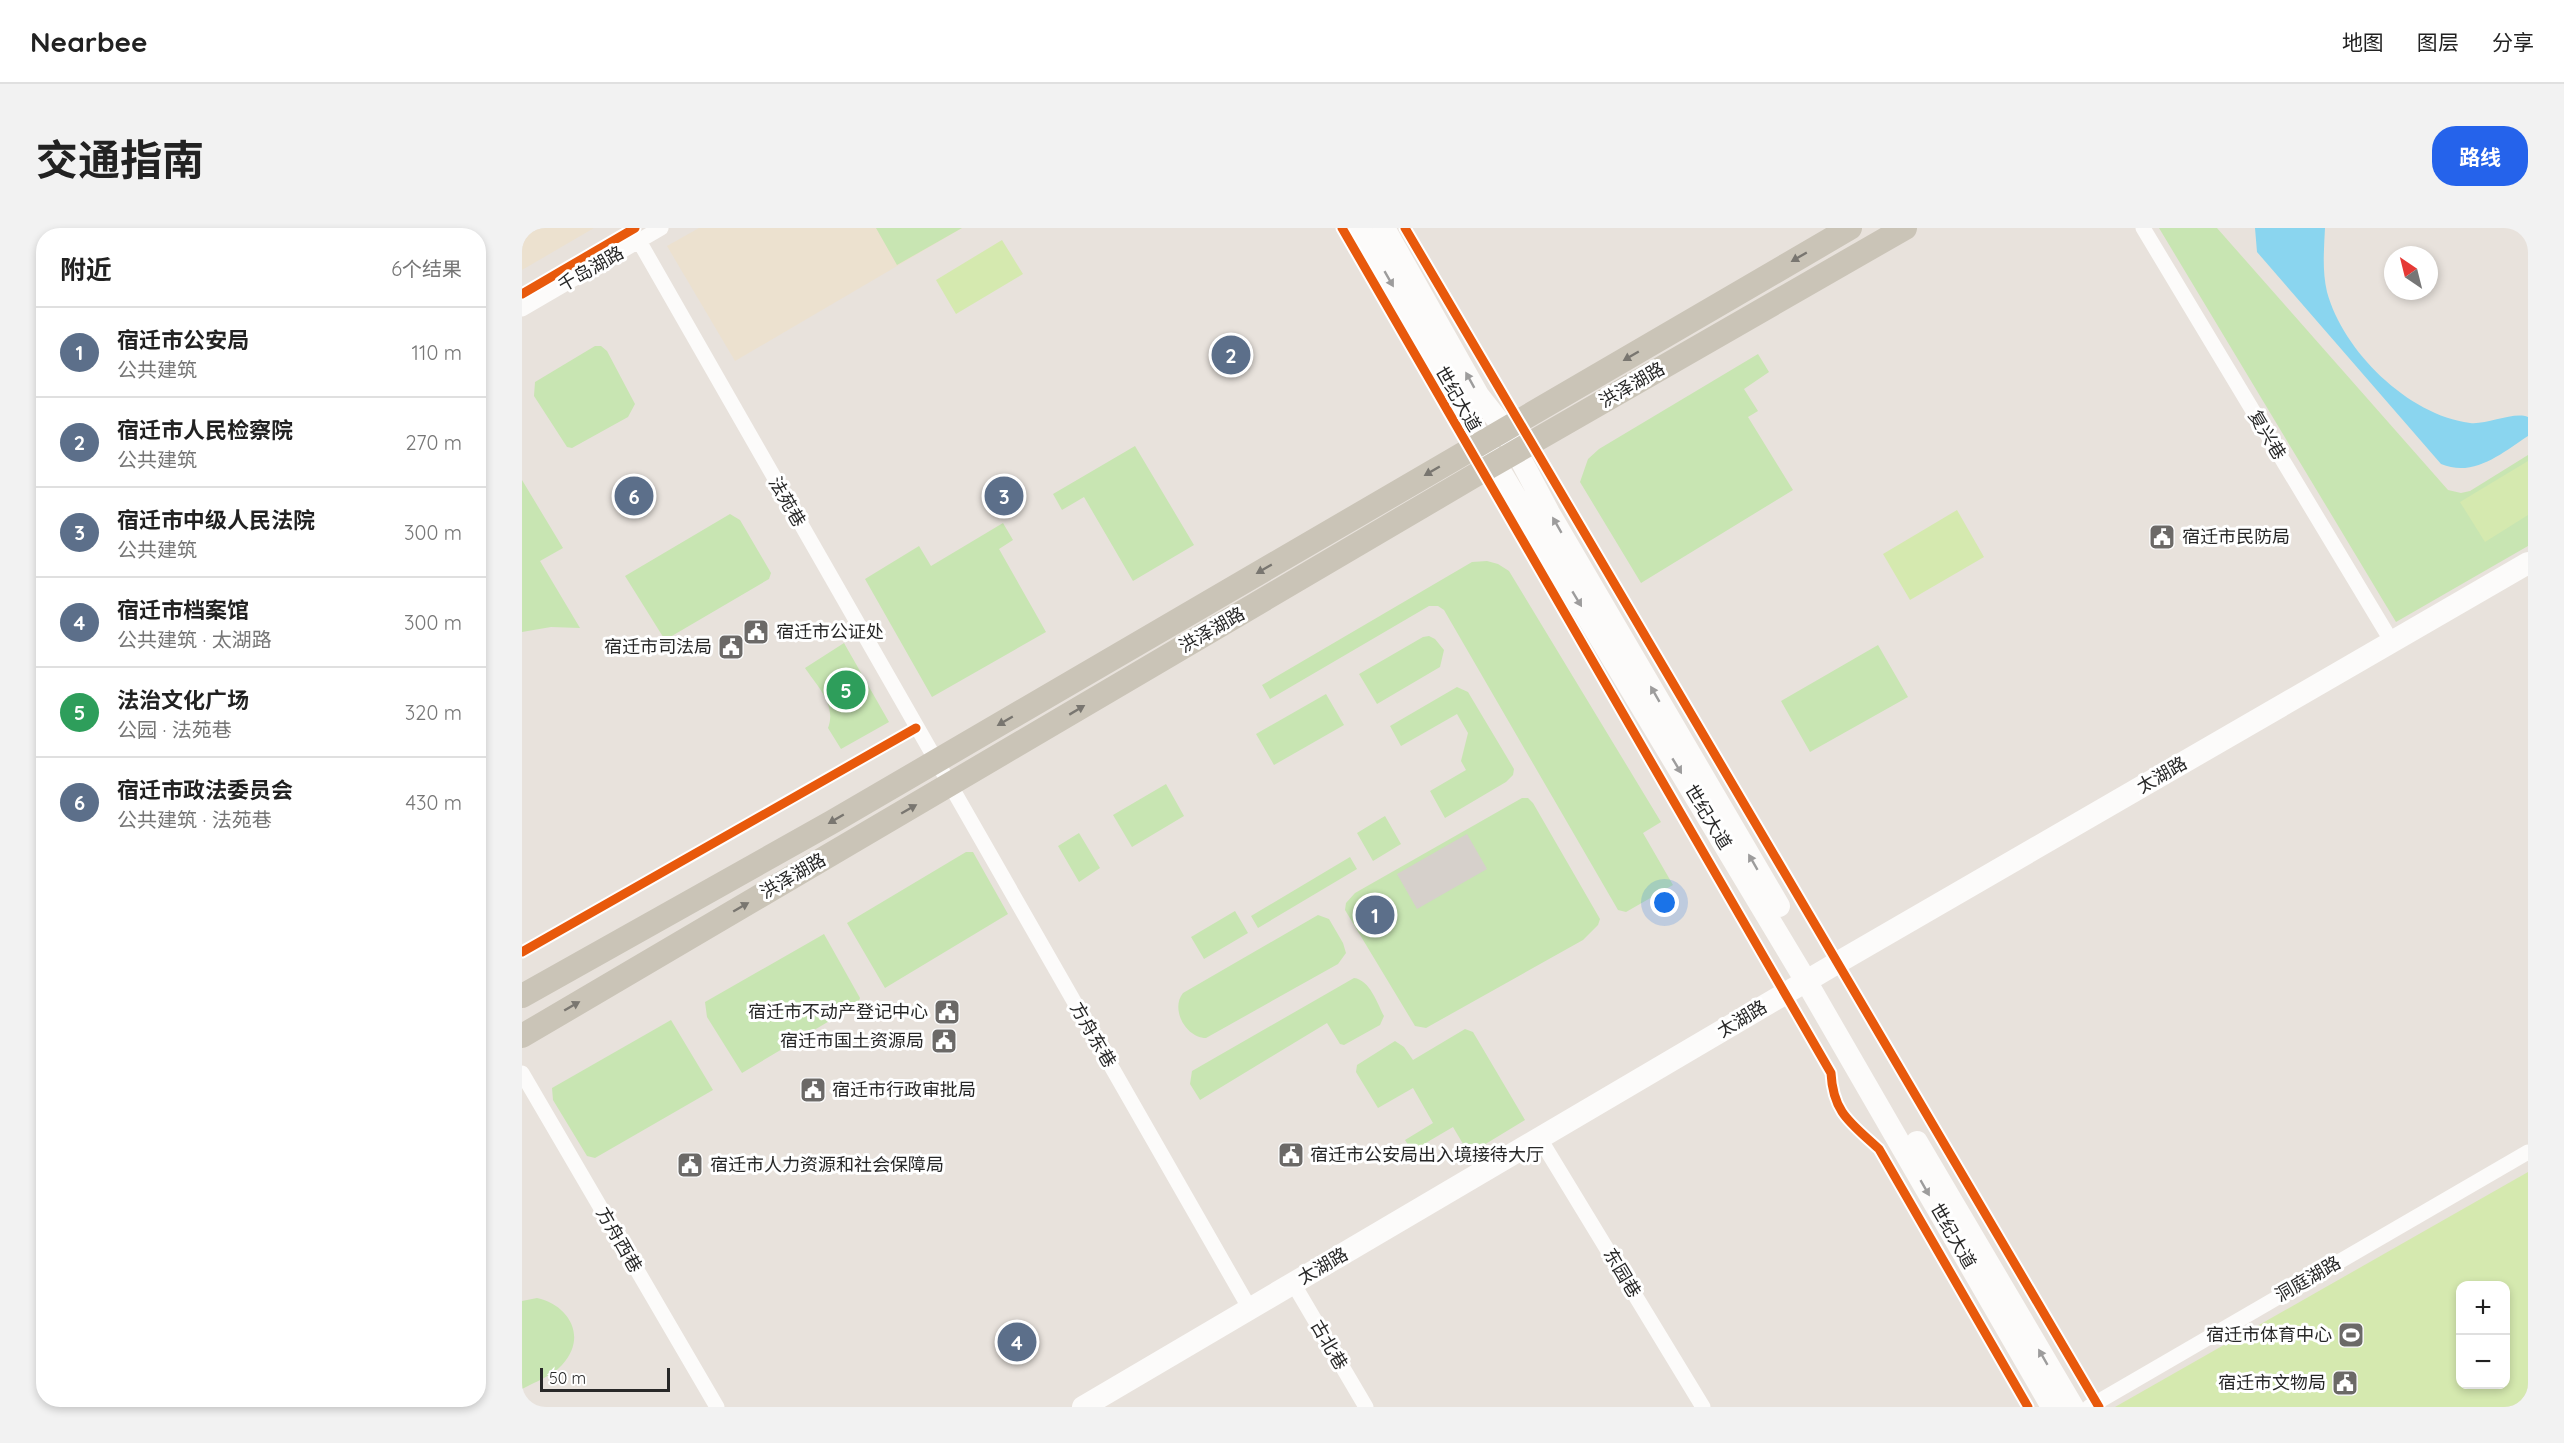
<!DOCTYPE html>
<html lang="zh">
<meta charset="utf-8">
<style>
:root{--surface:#fff;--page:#f2f2f2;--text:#222;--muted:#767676;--line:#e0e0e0;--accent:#2563eb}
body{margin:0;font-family:Quicksand,"Noto Sans SC",sans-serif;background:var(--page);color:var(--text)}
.controls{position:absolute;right:18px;bottom:18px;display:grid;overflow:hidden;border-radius:12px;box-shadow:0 3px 9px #0003}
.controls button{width:54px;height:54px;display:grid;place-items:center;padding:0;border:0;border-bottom:2px solid var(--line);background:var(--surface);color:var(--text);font:30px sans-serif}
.compass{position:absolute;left:1862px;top:18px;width:54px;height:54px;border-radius:50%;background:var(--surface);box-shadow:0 3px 9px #0003;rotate:325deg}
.scale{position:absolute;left:18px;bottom:15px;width:130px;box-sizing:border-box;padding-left:6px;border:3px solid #282828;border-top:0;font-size:16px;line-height:21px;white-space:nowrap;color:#282828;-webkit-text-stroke:4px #fff;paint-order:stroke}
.you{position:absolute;left:1143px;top:675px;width:21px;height:21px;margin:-15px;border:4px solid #fff;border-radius:50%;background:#1a73e8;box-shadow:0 0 0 9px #1a73e833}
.badge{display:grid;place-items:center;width:39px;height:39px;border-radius:50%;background:var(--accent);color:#fff;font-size:20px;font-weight:700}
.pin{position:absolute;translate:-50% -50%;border:3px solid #fff;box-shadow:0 2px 6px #0006}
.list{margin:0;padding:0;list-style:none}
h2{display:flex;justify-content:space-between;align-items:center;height:78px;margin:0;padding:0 24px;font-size:26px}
h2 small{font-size:20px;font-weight:400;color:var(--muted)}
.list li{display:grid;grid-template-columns:39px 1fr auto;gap:18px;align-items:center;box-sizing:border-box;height:90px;padding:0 24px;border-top:2px solid var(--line)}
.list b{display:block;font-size:22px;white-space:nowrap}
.list p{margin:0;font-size:20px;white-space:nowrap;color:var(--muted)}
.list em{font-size:20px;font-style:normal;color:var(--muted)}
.map{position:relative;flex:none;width:2006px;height:1179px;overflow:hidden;border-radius:24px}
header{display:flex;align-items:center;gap:36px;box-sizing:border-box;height:84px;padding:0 30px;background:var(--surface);border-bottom:2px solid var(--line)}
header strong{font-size:28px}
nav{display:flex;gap:33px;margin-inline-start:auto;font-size:21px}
.intro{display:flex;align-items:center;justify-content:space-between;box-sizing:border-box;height:144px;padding:0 36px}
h1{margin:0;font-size:42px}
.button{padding:15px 27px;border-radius:24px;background:var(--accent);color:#fff;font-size:21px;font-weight:700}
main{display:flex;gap:36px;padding:0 36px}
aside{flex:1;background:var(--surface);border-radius:24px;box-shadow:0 3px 9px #0003}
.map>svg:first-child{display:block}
.education{fill:#ece1cf}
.green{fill:#c8e5b2}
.pitch{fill:#d5e9af;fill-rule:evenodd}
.plaza{fill:#d6d0cb}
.water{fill:#8ad5ef}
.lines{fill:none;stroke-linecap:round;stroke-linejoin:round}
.street{stroke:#fcfbfa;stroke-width:15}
.secondary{stroke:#fcfbfa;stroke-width:22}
.primary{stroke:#cac4b7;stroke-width:24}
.cycleway-casing{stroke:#fff;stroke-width:13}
.cycleway{stroke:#e8590c;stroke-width:9}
.oneway{fill:#797670}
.oneway2{fill:#9d9c9c}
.labels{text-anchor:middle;stroke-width:6;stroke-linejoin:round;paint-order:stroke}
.street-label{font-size:18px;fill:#282828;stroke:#fff}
.poi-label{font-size:18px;fill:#282828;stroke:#fff;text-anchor:start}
</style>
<header>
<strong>Nearbee</strong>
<nav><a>地图</a><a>图层</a><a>分享</a></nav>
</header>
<div class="intro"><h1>交通指南</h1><a class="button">路线</a></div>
<main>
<aside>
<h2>附近<small>6个结果</small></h2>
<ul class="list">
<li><span class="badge" style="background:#5c6f8a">1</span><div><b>宿迁市公安局</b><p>公共建筑</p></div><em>110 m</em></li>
<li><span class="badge" style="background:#5c6f8a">2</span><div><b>宿迁市人民检察院</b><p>公共建筑</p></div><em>270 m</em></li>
<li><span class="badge" style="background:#5c6f8a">3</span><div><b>宿迁市中级人民法院</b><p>公共建筑</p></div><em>300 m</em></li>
<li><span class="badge" style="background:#5c6f8a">4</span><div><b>宿迁市档案馆</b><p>公共建筑 · 太湖路</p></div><em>300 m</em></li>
<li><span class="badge" style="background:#2e9e5b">5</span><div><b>法治文化广场</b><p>公园 · 法苑巷</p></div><em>320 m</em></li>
<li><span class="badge" style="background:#5c6f8a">6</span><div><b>宿迁市政法委员会</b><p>公共建筑 · 法苑巷</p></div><em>430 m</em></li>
</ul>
</aside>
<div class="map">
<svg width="2006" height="1179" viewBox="0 0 2006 1179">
<rect width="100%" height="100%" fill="#e8e2dc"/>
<path class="education" d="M0 0H72L0 42Z
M177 0H440L213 133 145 18Z"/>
<path class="green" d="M354 0H440L375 37Z
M1637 0H1695L1926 262 1939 265 1948 263 2006 227V318L1874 394Z
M73 118H79L85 123 113 176 106 189 50 220 45 219 12 168 13 154Z
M1236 126 1247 144 1222 161 1236 183 1226 189 1271 262 1119 355 1058 254 1066 231 1077 221Z
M613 218 672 317 611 353 562 269 540 282 531 266Z
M0 252 41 320 18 333 58 400 29 399 0 404Z
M208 286 218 292 249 345 247 351 143 412 103 348Z
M481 295 491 312 477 321 524 404 410 469 343 351 397 318 409 338Z
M965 333 976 336 987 343 1139 594 1121 605 1151 657 1104 684 1096 682 922 382 916 378H907L748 471 740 457 950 334Z
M907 408 913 411 922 422 918 439 855 476 837 446 901 409Z
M322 415 367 494 319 521 306 500C315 477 295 458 283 440Z
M1356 417 1386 469 1288 524 1259 473Z
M935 459 946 464 992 541 991 547 984 554 923 590 908 563 944 542 939 533 946 505 935 486 879 518 868 498Z
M804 466 822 497 752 537 734 506Z
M644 556 662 588 610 619 591 587Z
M1000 570H1006L1011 575 1078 691 1076 697 1061 712 904 800 893 798 823 682 824 675 833 665Z
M863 588 879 616 851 633 835 605Z
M557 605 578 640 557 654 536 618Z
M444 624H451L486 686 363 760 325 695Z
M828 629 835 641 736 700 729 688Z
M713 683 726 705 682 731 669 709Z
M796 687 807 691 821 715 824 725 816 736 684 810C664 810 648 781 661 765Z
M302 706 338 770 336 776 220 845 185 789 183 774Z
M832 750C848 752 855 775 862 788L858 797 822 817 818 816 805 795 678 872 668 856 670 843Z
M149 792 191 862 73 930 65 928 31 872 30 860Z
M943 801 951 804 1003 892 947 926 931 899 890 923 883 912 911 895 891 860 856 880 834 844 835 837 873 813 882 819 891 832Z
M15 1070C47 1077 66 1109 40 1137 30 1148 13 1154 0 1161V1073Z"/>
<path class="pitch" d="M480 12 501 46 434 86 414 52Z
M2006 233V287L1963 314 1938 274Z
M1435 282 1462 329 1388 372 1361 326Z
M2006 944V1179H1593ZM1938 1058H1984V1156H1938Z"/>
<path class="plaza" d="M945 606 965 641 895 681 875 646Z"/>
<path class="water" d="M1733 0H1803C1802 21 1800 43 1805 64 1821 123 1886 187 1948 195 1965 197 1992 183 2006 189V208C1980 225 1952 250 1919 236L1735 24Z"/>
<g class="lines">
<path class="street" d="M1621 0 1870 414
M117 13 728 1081
M0 81 139 0
M0 845 195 1179
M1018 911 1181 1179
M771 1055 844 1179
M1567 1179 2006 924"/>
<path class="secondary" d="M838 0 960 213 1284 753 1530 1179
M862 0 956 167 982 200 1027 285 1257 678
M1395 914 1551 1179
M561 1179 1315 735 2006 335"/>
<path class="primary" d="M0 768 310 594 1328 0
M0 808 962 242 1383 0"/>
<g class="cycleway-casing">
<path id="cycleway" d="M820 0 1309 845C1311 885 1329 895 1357 921L1506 1179
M883 0 1577 1179
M0 66 113 0
M0 724 394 500"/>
</g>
<use href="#cycleway" class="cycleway"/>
</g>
<defs><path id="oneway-solid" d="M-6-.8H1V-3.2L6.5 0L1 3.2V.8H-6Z" transform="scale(1.5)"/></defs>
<g class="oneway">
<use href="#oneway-solid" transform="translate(1277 29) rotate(150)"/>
<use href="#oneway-solid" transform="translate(1109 128) rotate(150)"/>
<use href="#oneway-solid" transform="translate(910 243) rotate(150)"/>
<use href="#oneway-solid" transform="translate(742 341) rotate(150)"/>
<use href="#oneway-solid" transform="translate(555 482) rotate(-31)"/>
<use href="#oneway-solid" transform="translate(483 493) rotate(150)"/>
<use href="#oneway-solid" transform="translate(387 581) rotate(-30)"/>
<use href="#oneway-solid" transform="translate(314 591) rotate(150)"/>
<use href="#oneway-solid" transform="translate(219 679) rotate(-30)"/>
<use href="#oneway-solid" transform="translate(50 778) rotate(-30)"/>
</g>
<g class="oneway2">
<use href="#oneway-solid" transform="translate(867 51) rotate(60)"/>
<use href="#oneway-solid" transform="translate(948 152) rotate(-119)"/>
<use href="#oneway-solid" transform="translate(1035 297) rotate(-120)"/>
<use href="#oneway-solid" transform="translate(1055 371) rotate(59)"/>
<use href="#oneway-solid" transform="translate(1133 466) rotate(-120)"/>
<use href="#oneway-solid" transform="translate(1155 538) rotate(59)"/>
<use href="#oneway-solid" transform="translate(1231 634) rotate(-120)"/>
<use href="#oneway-solid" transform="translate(1403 960) rotate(60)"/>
<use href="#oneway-solid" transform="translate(1521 1129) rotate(-120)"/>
</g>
<defs>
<g id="civic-square" transform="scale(1.35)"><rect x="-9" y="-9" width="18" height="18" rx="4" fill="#6b6967" stroke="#fff"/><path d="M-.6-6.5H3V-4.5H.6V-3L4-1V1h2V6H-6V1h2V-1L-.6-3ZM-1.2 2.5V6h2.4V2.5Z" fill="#fff"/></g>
<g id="stadium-square" transform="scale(1.35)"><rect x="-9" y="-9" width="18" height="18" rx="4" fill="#6b6967" stroke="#fff"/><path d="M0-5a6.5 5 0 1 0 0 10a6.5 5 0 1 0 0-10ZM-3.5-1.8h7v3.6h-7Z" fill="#fff"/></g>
</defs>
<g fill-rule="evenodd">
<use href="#civic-square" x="1640" y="309"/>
<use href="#civic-square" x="234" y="404"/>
<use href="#civic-square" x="209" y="419"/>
<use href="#civic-square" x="425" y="784"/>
<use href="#civic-square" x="422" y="813"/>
<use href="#civic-square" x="291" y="862"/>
<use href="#civic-square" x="769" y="927"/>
<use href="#civic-square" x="168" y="937"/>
<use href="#stadium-square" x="1829" y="1107"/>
<use href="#civic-square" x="1823" y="1155"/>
</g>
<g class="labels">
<g class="street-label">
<text transform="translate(69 41) rotate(-30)" y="6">千岛湖路</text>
<text transform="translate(1110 157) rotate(-30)" y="6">洪泽湖路</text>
<text transform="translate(936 171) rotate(60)" y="6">世纪大道</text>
<text transform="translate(1745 207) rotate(59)" y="6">复兴巷</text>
<text transform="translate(265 274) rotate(60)" y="6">法苑巷</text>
<text transform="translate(690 402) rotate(-30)" y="6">洪泽湖路</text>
<text transform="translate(1640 547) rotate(-30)" y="6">太湖路</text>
<text transform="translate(1186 589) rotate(59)" y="6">世纪大道</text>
<text transform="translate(271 648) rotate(-30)" y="6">洪泽湖路</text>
<text transform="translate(1220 791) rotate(-31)" y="6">太湖路</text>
<text transform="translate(571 807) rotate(60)" y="6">方舟东巷</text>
<text transform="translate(1431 1008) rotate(60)" y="6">世纪大道</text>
<text transform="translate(97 1012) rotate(60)" y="6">方舟西巷</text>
<text transform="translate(801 1038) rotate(-30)" y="6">太湖路</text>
<text transform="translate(1100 1045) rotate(59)" y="6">东园巷</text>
<text transform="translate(1786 1051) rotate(-30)" y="6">洞庭湖路</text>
<text transform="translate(807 1117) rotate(60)" y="6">古北巷</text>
</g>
<g class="poi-label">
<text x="1660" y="315">宿迁市民防局</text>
<text x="254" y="410">宿迁市公证处</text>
<text x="190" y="425" text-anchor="end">宿迁市司法局</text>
<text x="406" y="790" text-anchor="end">宿迁市不动产登记中心</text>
<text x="402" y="819" text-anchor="end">宿迁市国土资源局</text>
<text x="310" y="868">宿迁市行政审批局</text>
<text x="788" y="933">宿迁市公安局出入境接待大厅</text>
<text x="188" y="943">宿迁市人力资源和社会保障局</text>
<text x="1810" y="1113" text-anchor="end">宿迁市体育中心</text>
<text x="1804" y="1161" text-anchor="end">宿迁市文物局</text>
</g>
</g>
</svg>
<div class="controls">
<button>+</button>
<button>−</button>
</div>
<svg class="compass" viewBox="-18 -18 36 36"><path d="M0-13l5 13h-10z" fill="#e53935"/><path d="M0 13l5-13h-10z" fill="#767676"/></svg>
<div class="scale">50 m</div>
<div class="you"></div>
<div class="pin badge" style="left:853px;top:687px;background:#5c6f8a">1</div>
<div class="pin badge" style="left:709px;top:127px;background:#5c6f8a">2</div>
<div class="pin badge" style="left:482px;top:268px;background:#5c6f8a">3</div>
<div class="pin badge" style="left:495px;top:1114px;background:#5c6f8a">4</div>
<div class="pin badge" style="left:324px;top:462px;background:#2e9e5b">5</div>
<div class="pin badge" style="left:112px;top:268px;background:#5c6f8a">6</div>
</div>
</main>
